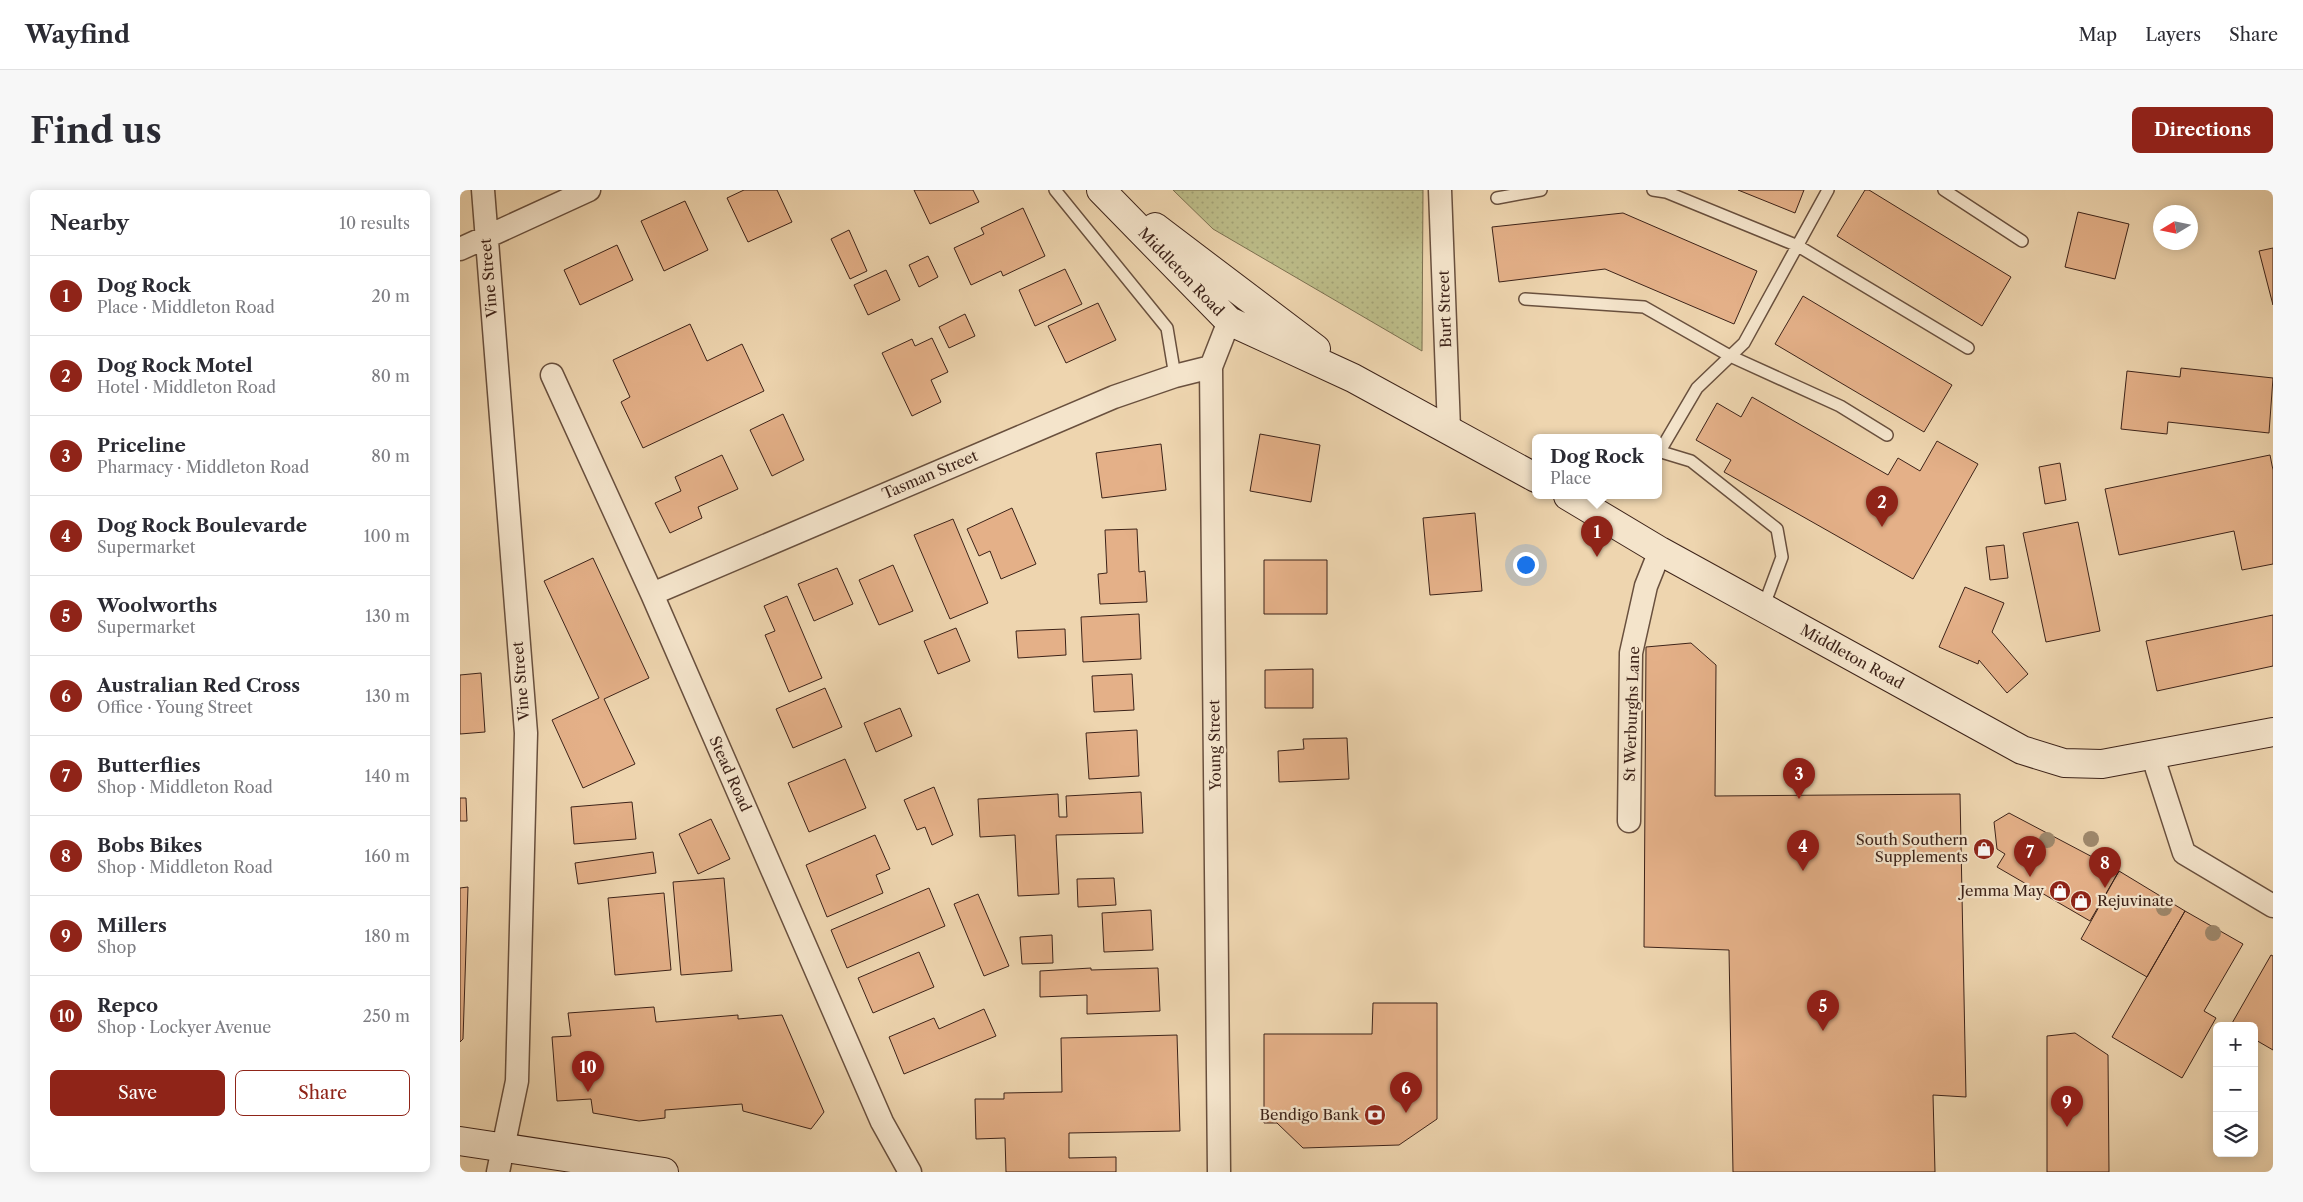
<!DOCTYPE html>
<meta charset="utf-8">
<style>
:root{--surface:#fff;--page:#f7f7f7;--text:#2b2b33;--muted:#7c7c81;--line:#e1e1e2;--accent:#8f2418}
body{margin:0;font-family:"Libre Caslon Text",serif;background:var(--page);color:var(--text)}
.controls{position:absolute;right:15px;bottom:15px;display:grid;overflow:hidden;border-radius:8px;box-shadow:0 2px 12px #0003}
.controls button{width:45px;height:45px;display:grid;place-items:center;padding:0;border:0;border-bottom:1px solid var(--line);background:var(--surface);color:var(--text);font:25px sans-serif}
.compass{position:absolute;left:1693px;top:15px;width:45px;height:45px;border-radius:50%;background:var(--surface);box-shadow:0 2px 12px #0003;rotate:260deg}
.you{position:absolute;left:1065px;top:374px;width:18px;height:18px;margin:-12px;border:4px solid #fff;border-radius:50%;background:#1a73e8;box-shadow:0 0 0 8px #1a73e833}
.badge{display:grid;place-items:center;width:32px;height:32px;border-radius:50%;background:var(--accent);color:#fff;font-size:16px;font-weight:700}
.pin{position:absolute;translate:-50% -41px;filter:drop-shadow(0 1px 2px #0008)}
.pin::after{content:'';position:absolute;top:26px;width:18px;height:15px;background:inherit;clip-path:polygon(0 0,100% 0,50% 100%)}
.popup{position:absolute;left:1072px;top:244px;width:130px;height:65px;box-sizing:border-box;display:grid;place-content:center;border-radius:8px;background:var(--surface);filter:drop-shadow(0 1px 4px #0005);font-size:16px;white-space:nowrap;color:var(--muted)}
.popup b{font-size:19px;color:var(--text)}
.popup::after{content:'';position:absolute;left:50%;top:100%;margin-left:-10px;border:10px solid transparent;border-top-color:var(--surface)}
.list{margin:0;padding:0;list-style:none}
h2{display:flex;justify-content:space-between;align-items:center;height:65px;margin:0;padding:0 20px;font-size:21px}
h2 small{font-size:16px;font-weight:400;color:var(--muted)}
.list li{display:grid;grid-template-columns:32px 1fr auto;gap:15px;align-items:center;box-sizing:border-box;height:80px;padding:0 20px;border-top:1px solid var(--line)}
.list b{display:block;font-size:19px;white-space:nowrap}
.list p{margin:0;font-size:16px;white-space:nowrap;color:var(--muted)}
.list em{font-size:16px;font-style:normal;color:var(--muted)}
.actions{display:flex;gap:10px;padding:15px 20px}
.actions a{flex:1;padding:11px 0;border:1px solid var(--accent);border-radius:8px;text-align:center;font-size:18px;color:var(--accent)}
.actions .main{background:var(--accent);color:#fff}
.icon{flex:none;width:28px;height:28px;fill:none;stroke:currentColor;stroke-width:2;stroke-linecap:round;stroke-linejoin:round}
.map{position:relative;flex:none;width:1813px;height:982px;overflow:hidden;border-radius:8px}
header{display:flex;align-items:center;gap:30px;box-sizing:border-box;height:70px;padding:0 25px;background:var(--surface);border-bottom:1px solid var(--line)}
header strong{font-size:24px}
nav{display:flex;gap:28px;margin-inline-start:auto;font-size:18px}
.intro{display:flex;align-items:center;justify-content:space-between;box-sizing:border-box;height:120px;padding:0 30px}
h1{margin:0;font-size:35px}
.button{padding:12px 22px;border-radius:8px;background:var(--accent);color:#fff;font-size:18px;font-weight:700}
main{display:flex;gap:30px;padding:0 30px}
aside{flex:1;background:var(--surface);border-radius:8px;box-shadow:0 2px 12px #0003}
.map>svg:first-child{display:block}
.grass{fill:url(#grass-dots);stroke:#7c7050}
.building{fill:#e4b088;stroke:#3d2319}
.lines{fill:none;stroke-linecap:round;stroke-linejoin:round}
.service-casing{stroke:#69503e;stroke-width:14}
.minor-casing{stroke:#69503e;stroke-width:25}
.secondary-casing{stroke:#3d2319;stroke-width:30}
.service{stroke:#f4e4cb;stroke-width:11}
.minor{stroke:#f4e4cb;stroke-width:22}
.secondary{stroke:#f4e4cb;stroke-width:28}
.tree{fill:#9e886c}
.labels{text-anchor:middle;stroke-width:4.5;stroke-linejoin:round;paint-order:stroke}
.street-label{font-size:15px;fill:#3d2319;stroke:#f4e4cb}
.poi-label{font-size:15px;fill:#3d2319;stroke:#f4e4cb;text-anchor:end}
</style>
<header>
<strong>Wayfind</strong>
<nav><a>Map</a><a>Layers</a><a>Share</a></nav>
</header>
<div class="intro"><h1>Find us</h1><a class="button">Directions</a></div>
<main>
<aside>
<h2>Nearby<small>10 results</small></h2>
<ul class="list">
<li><span class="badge">1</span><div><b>Dog Rock</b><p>Place · Middleton Road</p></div><em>20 m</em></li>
<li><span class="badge">2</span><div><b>Dog Rock Motel</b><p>Hotel · Middleton Road</p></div><em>80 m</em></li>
<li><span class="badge">3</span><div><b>Priceline</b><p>Pharmacy · Middleton Road</p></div><em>80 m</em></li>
<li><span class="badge">4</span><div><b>Dog Rock Boulevarde</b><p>Supermarket</p></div><em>100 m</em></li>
<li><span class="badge">5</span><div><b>Woolworths</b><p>Supermarket</p></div><em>130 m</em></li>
<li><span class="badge">6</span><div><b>Australian Red Cross</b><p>Office · Young Street</p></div><em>130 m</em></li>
<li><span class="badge">7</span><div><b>Butterflies</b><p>Shop · Middleton Road</p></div><em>140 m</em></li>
<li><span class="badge">8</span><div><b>Bobs Bikes</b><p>Shop · Middleton Road</p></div><em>160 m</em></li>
<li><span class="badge">9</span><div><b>Millers</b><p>Shop</p></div><em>180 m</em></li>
<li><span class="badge">10</span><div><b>Repco</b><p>Shop · Lockyer Avenue</p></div><em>250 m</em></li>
</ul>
<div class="actions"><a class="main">Save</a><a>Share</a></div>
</aside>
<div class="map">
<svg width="1813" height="982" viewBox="0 0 1813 982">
<defs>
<pattern id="grass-dots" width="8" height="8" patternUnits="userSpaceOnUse" patternTransform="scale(1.25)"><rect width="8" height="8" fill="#bcbc88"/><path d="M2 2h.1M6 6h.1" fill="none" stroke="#a2a175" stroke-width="1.8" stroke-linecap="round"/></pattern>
</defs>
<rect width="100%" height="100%" fill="#eed5af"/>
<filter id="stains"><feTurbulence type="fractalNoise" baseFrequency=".004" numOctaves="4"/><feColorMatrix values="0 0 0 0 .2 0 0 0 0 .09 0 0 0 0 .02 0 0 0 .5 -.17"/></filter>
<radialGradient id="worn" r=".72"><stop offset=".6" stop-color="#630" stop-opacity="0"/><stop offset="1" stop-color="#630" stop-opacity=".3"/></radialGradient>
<path class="grass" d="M713 0H963L962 161 753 39Z"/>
<path class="building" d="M284 0H317L332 32 288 52 267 8Z
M454 0H513L519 12 470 34Z
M1278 0H1344L1335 23Z
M1405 0H1409L1551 87 1522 136 1377 46Z
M225 11 248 60 204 81 181 31Z
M563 18 585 66 543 86 541 81 511 95 494 58 524 44 521 38Z
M1618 22 1669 34 1655 89 1605 77Z
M1163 23 1297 81 1274 134 1145 79 1039 92 1032 37Z
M389 40 407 81 390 89 371 49Z
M157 55 173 90 120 115 104 80Z
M1813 58V115L1799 61Z
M468 66 478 87 459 97 449 75Z
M605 79 622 114 575 136 559 100Z
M426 80 440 110 408 125 394 95Z
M1343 106 1492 195 1464 242 1315 154Z
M638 113 656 150 606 173 588 136Z
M505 124 515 146 489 158 479 137Z
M230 134 247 171 282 154 304 201 183 258 161 212 170 207 153 170Z
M472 148 488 182 471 190 481 212 452 226 422 163 452 149 455 156Z
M1721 178 1813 188 1809 243 1708 232 1707 244 1661 239 1667 181 1720 187Z
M1292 207 1428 285 1438 268 1460 281 1477 251 1518 274 1453 389 1264 282 1271 270 1236 250 1257 213 1281 227Z
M323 224 344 270 312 286 290 240Z
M800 244 860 255 851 312 790 301Z
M701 254 706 300 642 308 636 263Z
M262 265 278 299 238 317 242 328 210 343 195 313 221 301 215 287Z
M1810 265 1813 280V374L1782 380 1774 341 1659 365 1645 299Z
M1600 273 1606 310 1585 314 1579 277Z
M552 318 576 374 541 389 530 361 519 366 507 339Z
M1015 323 1022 401 970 405 963 328Z
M493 329 528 413 490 429 454 345Z
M1618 332 1640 441 1586 452 1563 343Z
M677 339 679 382 685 381 687 412 640 414 638 384 647 383 645 340Z
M1544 355 1548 388 1530 390 1526 357Z
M133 368 189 488 144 509 175 574 123 598 92 530 139 508 84 391Z
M804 370H867V424H804Z
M433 375 453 421 419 435 399 390Z
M377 378 393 414 354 431 338 394Z
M1505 397 1544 413 1532 442 1568 484 1547 503 1519 470 1518 474 1479 457Z
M327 406 362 488 329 502 305 445 315 441 304 416Z
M679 424 681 469 623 472 621 427Z
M1813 425V476L1697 501 1686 451Z
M496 438 510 471 478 484 464 451Z
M605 439 606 465 558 468 556 441Z
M1231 453 1256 475 1255 606 1500 604 1506 907 1473 905 1475 982H1273L1269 760 1184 757 1186 457Z
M853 479V518H805V480Z
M21 483 25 542 0 544V485Z
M672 484 674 520 634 522 632 486Z
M365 498 382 537 333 558 316 519Z
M440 518 452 546 416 562 404 533Z
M677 540 679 586 629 589 626 543Z
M887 548 889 589 819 592 818 561 844 559 843 549Z
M385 569 406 618 349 642 328 593Z
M474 597 493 645 472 655 465 637 457 640 444 610Z
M681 602 683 643 596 645 599 704 558 706 555 645 520 647 518 609 598 604 599 627H607L606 606Z
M0 608H6L7 631H0Z
M172 612 176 649 114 654 111 617Z
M1549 623 1659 681 1630 731 1537 677 1545 664 1537 659 1534 632Z
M251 629 270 669 238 684 219 644Z
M415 645 430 679 416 685 423 703 367 727 346 675Z
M193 662 196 683 118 694 115 673Z
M1659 681 1725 721 1687 787 1621 749Z
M264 688 272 781 221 785 213 692Z
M654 688 656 715 618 717 617 689Z
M8 697 3 849 0 852V698Z
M469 698 485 736 387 778 371 740Z
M204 703 211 780 155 785 148 708Z
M518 704 549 776 524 786 494 714Z
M691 720 693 760 644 762 642 723Z
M1725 721 1783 754 1744 821 1756 828 1722 888 1652 847Z
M592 745 593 773 562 774 560 747Z
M459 762 474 797 413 823 398 788Z
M1811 765 1813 766V860L1794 849V836L1771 835Z
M631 778V780L698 778 700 821 627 824V805L580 807V781Z
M913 813H977V929L939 955 843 958 817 933H804V844H912Z
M194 817 196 832 278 825V829L322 825 364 922 351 939 283 921 282 914 205 920V928L179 931 133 923 131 909 97 911 92 847 111 846 108 823Z
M524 819 536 846 444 884 429 847 474 828 479 839Z
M1615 843 1648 865 1649 982H1587V846Z
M717 845 720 941 609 943V968L656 967V982H546L545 948 516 949 515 909H544V903L602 902 601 848Z"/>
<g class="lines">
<g class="service-casing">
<path id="service" d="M595 0 707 138 715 186
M1193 0 1206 2 1338 56 1508 158
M1484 0 1562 51
M1037 8 1081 0
M1065 109 1184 117 1270 166 1380 216 1427 245
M1198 261 1231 271 1317 339 1322 367 1303 418
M1200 261 1237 198 1284 153 1368 0"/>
</g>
<g class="minor-casing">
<path id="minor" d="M23 0 66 543 57 891 38 982
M980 0 989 239
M0 59 129 0
M92 185 192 404 422 932 450 982
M192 404 654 207 715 186 751 177
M1692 564 1724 663 1813 716
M1169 631 1171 463 1186 396 1200 361
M759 982 751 177 769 131"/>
</g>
<g class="secondary-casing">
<path id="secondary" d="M641 0 769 131 893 188 1076 288
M695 37 856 159
M1108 306 1200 361 1562 560 1604 573 1642 574 1813 542
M0 951 204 982"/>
</g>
<use href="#service" class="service"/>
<use href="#minor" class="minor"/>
<use href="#secondary" class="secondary"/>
</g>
<g class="tree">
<circle cx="1631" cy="649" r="8"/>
<circle cx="1587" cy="650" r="8"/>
<circle cx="1704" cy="718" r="8"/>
<circle cx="1753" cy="743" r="8"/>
</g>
<defs>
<g id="shop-disc" transform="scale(1.125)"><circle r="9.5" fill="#8f2418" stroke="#f4e4cb"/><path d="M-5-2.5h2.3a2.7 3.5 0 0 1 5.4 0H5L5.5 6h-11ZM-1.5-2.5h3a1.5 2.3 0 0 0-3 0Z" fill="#fff"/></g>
<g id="bank-disc" transform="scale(1.125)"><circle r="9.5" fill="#8f2418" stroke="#f4e4cb"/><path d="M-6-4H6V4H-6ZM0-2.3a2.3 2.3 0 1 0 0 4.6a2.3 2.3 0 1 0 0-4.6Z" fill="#fff"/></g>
</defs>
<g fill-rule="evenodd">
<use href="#shop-disc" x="1524" y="659"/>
<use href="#shop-disc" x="1600" y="701"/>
<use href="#shop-disc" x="1621" y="711"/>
<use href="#bank-disc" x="915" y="925"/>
</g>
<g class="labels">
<g class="street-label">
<text transform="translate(721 82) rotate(46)" y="5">Middleton Road</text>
<text transform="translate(29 88) rotate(-95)" y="5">Vine Street</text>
<text transform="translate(985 119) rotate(-92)" y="5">Burt Street</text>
<text transform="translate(470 285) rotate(-23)" y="5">Tasman Street</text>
<text transform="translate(1392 467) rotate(29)" y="5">Middleton Road</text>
<text transform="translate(61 491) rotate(-95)" y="5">Vine Street</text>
<text transform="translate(1172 524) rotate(-88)" y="5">St Werburghs Lane</text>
<text transform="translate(755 555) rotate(-91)" y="5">Young Street</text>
<text transform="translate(270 584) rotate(66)" y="5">Stead Road</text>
</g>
<g class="poi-label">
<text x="1508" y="655">South Southern<tspan x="1508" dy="17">Supplements</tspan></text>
<text x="1584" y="706">Jemma May</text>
<text x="1637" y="716" text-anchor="start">Rejuvinate</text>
<text x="899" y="930">Bendigo Bank</text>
</g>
</g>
<rect width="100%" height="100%" filter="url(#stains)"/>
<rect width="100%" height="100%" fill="url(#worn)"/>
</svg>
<div class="controls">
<button>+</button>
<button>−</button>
<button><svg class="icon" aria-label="layers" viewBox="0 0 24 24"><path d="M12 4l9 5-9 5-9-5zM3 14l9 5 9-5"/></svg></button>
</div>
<svg class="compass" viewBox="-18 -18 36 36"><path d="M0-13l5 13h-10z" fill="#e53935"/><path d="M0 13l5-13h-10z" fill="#7c7c81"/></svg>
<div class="you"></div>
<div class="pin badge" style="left:1137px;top:367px">1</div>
<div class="popup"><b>Dog Rock</b>Place</div>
<div class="pin badge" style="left:1422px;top:337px">2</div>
<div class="pin badge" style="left:1339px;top:609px">3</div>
<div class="pin badge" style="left:1343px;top:681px">4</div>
<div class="pin badge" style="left:1363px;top:841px">5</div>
<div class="pin badge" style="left:946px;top:923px">6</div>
<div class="pin badge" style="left:1570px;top:687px">7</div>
<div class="pin badge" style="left:1645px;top:698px">8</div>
<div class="pin badge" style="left:1607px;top:937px">9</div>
<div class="pin badge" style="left:128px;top:902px">10</div>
</div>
</main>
